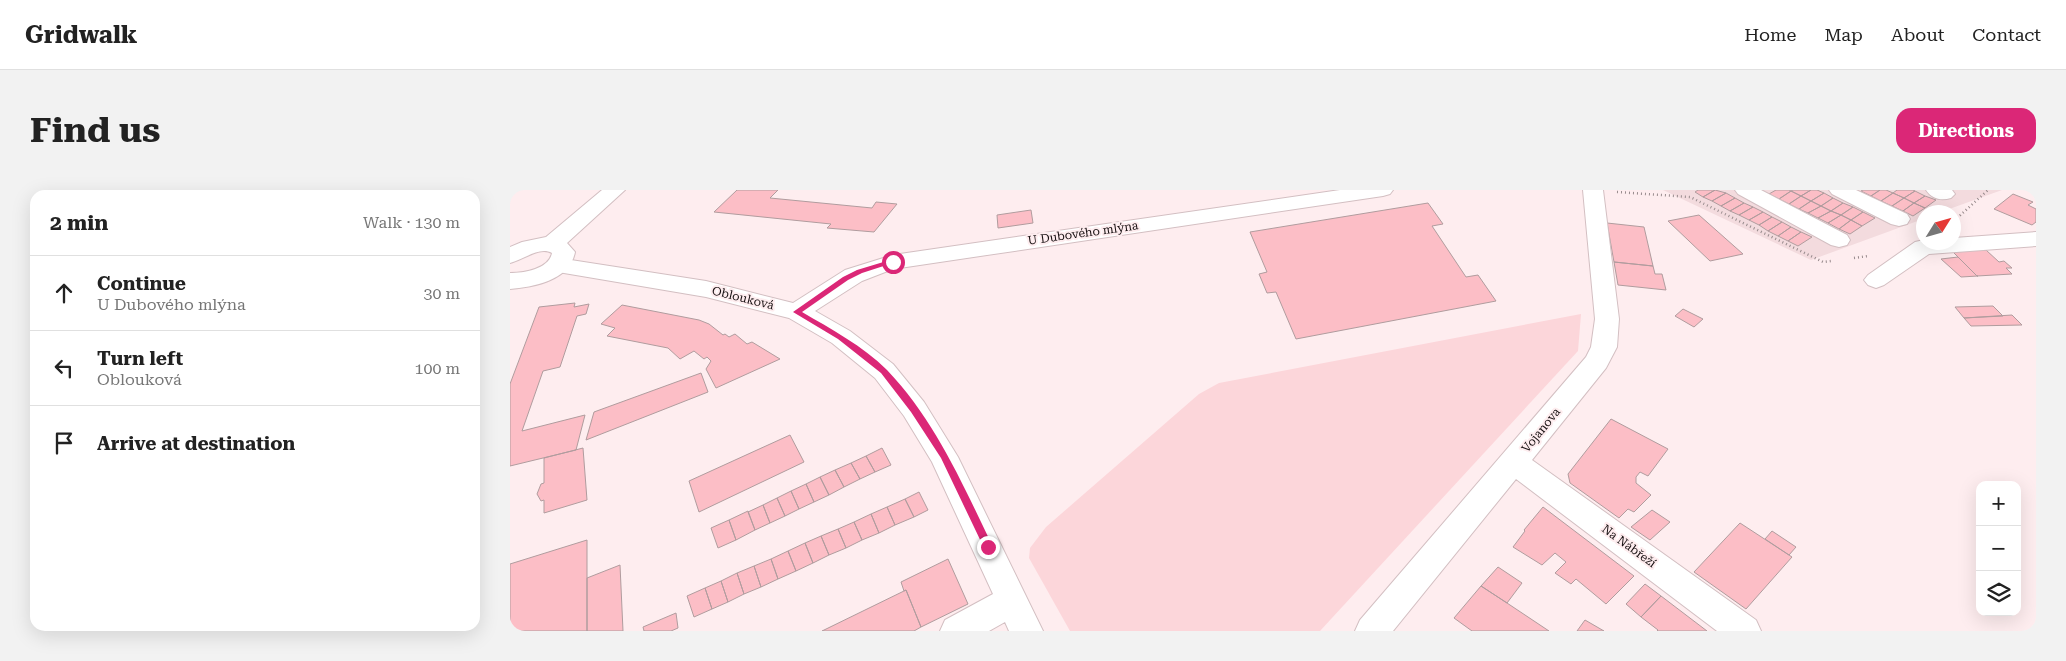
<!DOCTYPE html>
<meta charset="utf-8">
<style>
:root{--surface:#fff;--page:#f2f2f2;--text:#222;--muted:#767676;--line:#e0e0e0;--accent:#db2777}
body{margin:0;font-family:"Roboto Serif",serif;background:var(--page);color:var(--text)}
.controls{position:absolute;right:15px;bottom:15px;display:grid;overflow:hidden;border-radius:10px;box-shadow:0 5px 20px #0002}
.controls button{width:45px;height:45px;display:grid;place-items:center;padding:0;border:0;border-bottom:1px solid var(--line);background:var(--surface);color:var(--text);font:25px sans-serif}
.compass{position:absolute;left:1406px;top:15px;width:45px;height:45px;border-radius:50%;background:var(--surface);box-shadow:0 5px 20px #0002;rotate:53deg}
.stop{position:absolute;width:15px;height:15px;margin:-11px;border:4px solid #db2777;border-radius:50%;background:#fff}
.stop.end{background:#db2777;border-color:#fff;box-shadow:0 1px 5px #0008}
.list{margin:0;padding:0;list-style:none}
h2{display:flex;justify-content:space-between;align-items:center;height:65px;margin:0;padding:0 20px;font-size:21px}
h2 small{font-size:16px;font-weight:400;color:var(--muted)}
.list li{display:grid;grid-template-columns:32px 1fr auto;gap:15px;align-items:center;box-sizing:border-box;height:75px;padding:0 20px;border-top:1px solid var(--line)}
.list b{display:block;font-size:19px;white-space:nowrap}
.list p{margin:0;font-size:16px;white-space:nowrap;color:var(--muted)}
.list em{font-size:16px;font-style:normal;color:var(--muted)}
.icon{flex:none;width:28px;height:28px;fill:none;stroke:currentColor;stroke-width:2;stroke-linecap:round;stroke-linejoin:round}
.map{position:relative;flex:none;width:1526px;height:441px;overflow:hidden;border-radius:15px}
header{display:flex;align-items:center;gap:30px;box-sizing:border-box;height:70px;padding:0 25px;background:var(--surface);border-bottom:1px solid var(--line)}
header strong{font-size:24px}
nav{display:flex;gap:28px;margin-inline-start:auto;font-size:18px}
.intro{display:flex;align-items:center;justify-content:space-between;box-sizing:border-box;height:120px;padding:0 30px}
h1{margin:0;font-size:35px}
.button{padding:12px 22px;border-radius:15px;background:var(--accent);color:#fff;font-size:18px;font-weight:700}
main{display:flex;gap:30px;padding:0 30px}
aside{flex:1;background:var(--surface);border-radius:15px;box-shadow:0 5px 20px #0002}
.map>svg:first-child{display:block}
.built{fill:#f3dbde}
.green{fill:#fcd6da}
.building{fill:#fcbec6;stroke:#b09c9e}
.lines{fill:none;stroke-linecap:round;stroke-linejoin:round}
.minor-casing{stroke:#d3bfc2;stroke-width:2}
.tertiary-casing{stroke:#d3bfc2;stroke-width:2}
.path{stroke:#988b8d;stroke-width:2.5;stroke-dasharray:1 3;stroke-linecap:butt}
.minor{fill:#fff;fill-rule:evenodd}
.tertiary{fill:#fff;fill-rule:evenodd}
.route{fill:#db2777}
.labels{text-anchor:middle;stroke-width:4;stroke-linejoin:round;paint-order:stroke}
.street-label{font-size:12px;fill:#160f10;stroke:#feedef}
</style>
<header>
<strong>Gridwalk</strong>
<nav><a>Home</a><a>Map</a><a>About</a><a>Contact</a></nav>
</header>
<div class="intro"><h1>Find us</h1><a class="button">Directions</a></div>
<main>
<aside>
<h2>2 min<small>Walk · 130 m</small></h2>
<ul class="list">
<li><svg class="icon" aria-label="ahead" viewBox="0 0 24 24"><path d="M12 20V5M6 11l6-6 6 6"/></svg><div><b>Continue</b><p>U Dubového mlýna</p></div><em>30 m</em></li>
<li><svg class="icon" aria-label="left" viewBox="0 0 24 24"><path d="M17 20v-9H6M10 6l-5 5 5 5"/></svg><div><b>Turn left</b><p>Oblouková</p></div><em>100 m</em></li>
<li><svg class="icon" aria-label="arrive" viewBox="0 0 24 24"><path d="M6 21V4h12l-3 4 3 4H6"/></svg><div><b>Arrive at destination</b></div></li>
</ul>
</aside>
<div class="map">
<svg width="1526" height="441" viewBox="0 0 1526 441">
<rect width="100%" height="100%" fill="#feedef"/>
<path class="built" d="M1153 0H1492L1431 22H1414L1413 29 1301 70Z"/>
<path class="green" d="M1071 124 1068 161 810 441H560L519 368 520 358 536 337 689 204 709 193Z"/>
<path class="building" d="M227 0H268L260 8 362 18 366 12 387 14 364 42 317 38 321 34 204 22Z
M1188 0H1205L1193 7 1185 2Z
M1205 0 1216 3 1202 11 1193 7Z
M1266 0H1279L1281 1 1269 9 1259 4Z
M1283 0H1301L1291 6 1281 1Z
M1301 0H1307L1314 3 1301 11 1291 6Z
M1353 0H1370L1361 6 1351 1Z
M1370 0H1376L1383 3 1371 11 1361 6Z
M1387 0H1403L1405 1 1394 8 1383 3Z
M1281 1 1291 6 1279 14 1269 9Z
M1405 1 1415 6 1404 13 1394 8Z
M1216 3 1225 8 1211 16 1202 11Z
M1314 3 1323 8 1311 16 1301 11Z
M1383 3 1394 8 1382 16 1371 11Z
M1503 4 1523 12 1518 15 1526 19V32L1522 35 1484 19Z
M1291 6 1301 11 1289 19 1279 14Z
M1415 6 1426 10 1415 18 1404 13Z
M1225 8 1234 13 1220 21 1211 16Z
M1323 8 1333 13 1321 21 1311 16Z
M1394 8 1404 13 1393 21 1382 16Z
M1301 11 1311 16 1298 23 1289 19Z
M918 13 933 34 922 36 956 87 968 85 986 111 786 149 766 102 757 103 749 84 757 82 740 42Z
M1234 13 1243 17 1229 25 1220 21Z
M1333 13 1343 17 1331 25 1321 21Z
M1404 13 1415 18 1403 26 1393 21Z
M1311 16 1321 21 1308 28 1298 23Z
M1243 17 1253 22 1239 30 1229 25Z
M1343 17 1353 22 1341 30 1331 25Z
M521 20 523 33 488 38 487 25Z
M1321 21 1331 25 1318 33 1308 28Z
M1253 22 1262 27 1249 35 1239 30Z
M1353 22 1365 28 1352 36 1341 30Z
M1189 25 1233 64 1200 71 1158 31Z
M1331 25 1341 30 1329 39 1318 33Z
M1262 27 1272 32 1258 41 1249 35Z
M1341 30 1352 36 1340 44 1329 39Z
M1272 32 1281 37 1268 46 1258 41Z
M1097 33 1134 37 1143 76 1104 72Z
M1281 37 1291 42 1278 51 1268 46Z
M1291 42 1302 47 1288 56 1278 51Z
M1468 60H1476L1489 72 1494 71 1502 78H1496L1502 84 1467 86 1443 62Z
M1448 67 1467 86H1468L1451 87 1431 69Z
M1104 72 1143 76 1145 84H1152L1156 100 1108 95Z
M65 113 64 117 79 114 76 124 67 126 50 177 33 181 12 241 75 225 66 260 0 276V194L29 117Z
M112 115 189 130 199 134 213 145 215 144 219 147 225 144 237 154 242 152 270 169 206 198 196 179 201 171 197 167 194 169 184 161 170 169 158 158 97 146 105 138 91 134Z
M1483 116 1493 126 1454 128 1445 117Z
M1173 119 1193 129 1184 137 1165 126Z
M1502 125 1512 135 1461 136 1454 128Z
M191 183 198 202 76 250 84 222Z
M1101 229 1158 259 1138 286 1130 282 1126 287V293L1141 305 1124 322 1118 319 1109 328 1060 293 1058 284Z
M280 245 294 272 189 322 179 291Z
M73 258 77 310 34 323V310L31 311 27 304 31 294 34 293V268Z
M372 258 381 275 365 282 356 266Z
M356 266 365 282 350 289 341 273Z
M341 273 350 289 334 297 325 280Z
M325 280 334 297 319 305 310 287Z
M310 287 319 305 304 312 296 294Z
M296 294 304 312 289 319 281 301Z
M281 301 289 319 275 326 267 308Z
M409 302 418 320 404 327 395 309Z
M267 308 275 326 260 333 253 315Z
M395 309 404 327 385 335 377 317Z
M253 315 260 333 245 340 238 322Z
M377 317 385 335 369 343 361 324Z
M1033 317 1124 386 1096 414 1066 389 1061 394 1045 383 1056 372 1045 363 1032 375 1003 357 1015 341 1014 340Z
M1142 320 1160 332 1140 350 1121 337Z
M238 321 245 340 226 350 219 330Z
M361 324 369 343 352 350 344 332Z
M219 330 226 350 208 358 201 338Z
M344 332 352 350 336 358 328 339Z
M1230 333 1282 367 1236 419 1184 382Z
M328 339 336 358 319 365 311 346Z
M1262 341 1286 357 1279 365 1255 349Z
M311 346 319 365 303 373 295 353Z
M77 350V441H0V374Z
M295 353 303 373 286 381 278 361Z
M278 361 286 381 268 389 261 369Z
M261 369 268 389 251 397 244 376Z
M438 369 458 414 411 437 396 400 394 401 391 392Z
M110 375 113 441H77V388Z
M244 376 251 397 234 404 227 383Z
M988 377 1012 393 997 413 971 396Z
M227 383 234 404 218 412 211 391Z
M211 391 218 412 202 419 195 398Z
M1135 394 1151 406 1131 427 1116 414Z
M971 396 997 413 1039 441H962L944 428Z
M195 398 202 419 184 427 177 406Z
M396 400 411 437 404 441H312Z
M1151 406 1197 441H1147L1148 440 1131 427Z
M166 423 168 438 161 441H134L133 437Z
M1075 430 1094 441H1067Z"/>
<g class="lines">
<g class="minor-casing">
<path id="minor" d="M830 0H883L880 4 873 6 383 79 352 91 305 121 340 141 383 174 414 212 448 267 533 441H499L495 432 479 441H430L435 430 483 404 422 272 394 226 365 188 322 153 279 128 196 107 48 82 40 80 36 75 40 70 48 68 196 91 283 113 335 80 383 65Z
M1073 0H1093L1109 129 1107 157 1096 178 1022 270 1246 430 1251 441H1207L1006 289 883 441H845L850 430 1076 167 1081 157 1085 129Z
M1225 0H1251L1337 45 1340 50 1337 55 1329 57 1321 55 1228 4Z
M1319 0H1346L1397 24 1400 29 1397 34 1389 36 1381 34 1322 4Z
M1416 0H1442L1445 4 1441 8C1431 11 1422 9 1416 0Z
M1526 42V56L1419 64 1374 95 1366 98 1358 95 1354 90 1358 85 1405 52 1414 50V52H1444V48Z"/>
</g>
<g class="tertiary-casing">
<path id="tertiary" d="M92 0H115L57 53 65 62C60 90 24 97 0 99V83C14 83 39 79 42 63 29 56 13 70 0 73V57L12 52 36 47Z"/>
</g>
<path class="path" d="M1107 2 1180 7 1313 72 1321 71
M1444 31 1478 0
M1344 68 1358 66"/>
<use href="#minor" class="minor"/>
<use href="#tertiary" class="tertiary"/>
</g>
<path class="route" d="M380 70 386 72 352 83 338 90 292 122C321 139 353 156 377 180 425 230 453 295 483 357L478 361 475 360 431 268 401 222 371 183 328 149 283 122 333 87 347 80Z"/>
<g class="labels">
<g class="street-label">
<text transform="translate(573 43) rotate(-8)" y="4">U Dubového mlýna</text>
<text transform="translate(233 108) rotate(14)" y="4">Oblouková</text>
<text transform="translate(1031 240) rotate(-51)" y="4">Vojanova</text>
<text transform="translate(1119 356) rotate(36)" y="4">Na Nábřeží</text>
</g>
</g>
</svg>
<div class="controls">
<button>+</button>
<button>−</button>
<button><svg class="icon" aria-label="layers" viewBox="0 0 24 24"><path d="M12 4l9 5-9 5-9-5zM3 14l9 5 9-5"/></svg></button>
</div>
<svg class="compass" viewBox="-18 -18 36 36"><path d="M0-13l5 13h-10z" fill="#e53935"/><path d="M0 13l5-13h-10z" fill="#767676"/></svg>
<div class="stop" style="left:383px;top:72px"></div>
<div class="stop end" style="left:478px;top:357px"></div>
</div>
</main>
